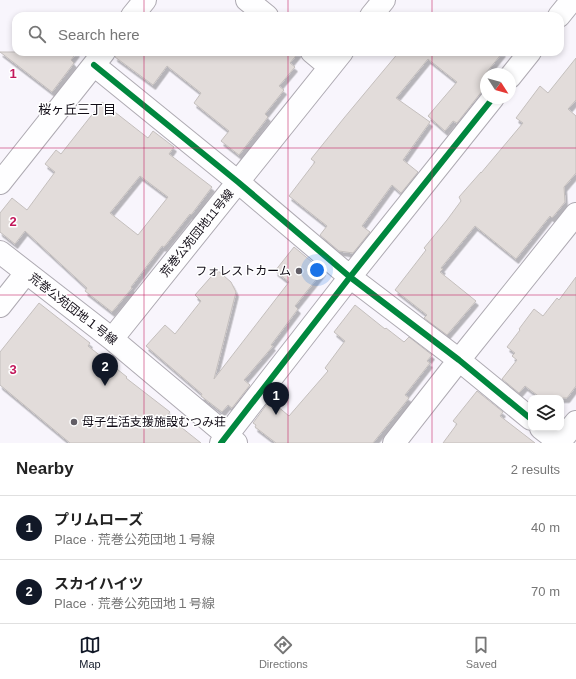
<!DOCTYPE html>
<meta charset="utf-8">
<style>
:root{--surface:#fff;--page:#f2f2f2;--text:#222;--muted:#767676;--line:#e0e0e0;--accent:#111827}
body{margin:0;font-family:Helvetica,"Noto Sans JP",sans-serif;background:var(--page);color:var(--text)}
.controls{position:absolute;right:12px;bottom:12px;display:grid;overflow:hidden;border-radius:8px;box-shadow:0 2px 6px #0003}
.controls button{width:36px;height:36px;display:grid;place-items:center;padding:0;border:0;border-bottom:1px solid var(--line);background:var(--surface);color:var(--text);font:20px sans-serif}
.compass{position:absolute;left:480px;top:68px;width:36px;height:36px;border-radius:50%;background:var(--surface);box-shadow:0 2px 6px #0003;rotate:126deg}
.you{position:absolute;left:317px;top:270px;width:14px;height:14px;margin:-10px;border:3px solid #fff;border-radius:50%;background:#1a73e8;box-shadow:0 0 0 6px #1a73e833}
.badge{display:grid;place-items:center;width:26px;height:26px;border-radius:50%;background:var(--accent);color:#fff;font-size:13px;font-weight:700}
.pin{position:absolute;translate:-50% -33px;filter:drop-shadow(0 1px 2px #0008)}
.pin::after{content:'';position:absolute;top:21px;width:14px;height:12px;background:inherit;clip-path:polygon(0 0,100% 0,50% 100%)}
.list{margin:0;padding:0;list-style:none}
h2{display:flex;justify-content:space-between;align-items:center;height:52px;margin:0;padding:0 16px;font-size:17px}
h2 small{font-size:13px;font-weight:400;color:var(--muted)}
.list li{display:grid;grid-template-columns:26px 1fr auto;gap:12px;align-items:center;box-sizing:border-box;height:64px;padding:0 16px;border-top:1px solid var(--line)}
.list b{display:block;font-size:15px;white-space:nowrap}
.list p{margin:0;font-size:13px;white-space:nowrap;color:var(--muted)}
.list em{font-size:13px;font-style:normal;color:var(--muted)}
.icon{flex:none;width:22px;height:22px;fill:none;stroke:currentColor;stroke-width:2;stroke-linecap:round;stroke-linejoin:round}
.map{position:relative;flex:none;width:576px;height:443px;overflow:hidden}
.search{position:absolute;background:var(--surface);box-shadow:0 2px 6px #0003;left:12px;right:12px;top:12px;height:44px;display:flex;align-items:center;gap:10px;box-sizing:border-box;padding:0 14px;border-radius:12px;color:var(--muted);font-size:15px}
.sheet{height:180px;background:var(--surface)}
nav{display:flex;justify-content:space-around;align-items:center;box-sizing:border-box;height:56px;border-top:1px solid var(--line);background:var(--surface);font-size:11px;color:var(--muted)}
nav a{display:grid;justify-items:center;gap:2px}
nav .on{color:var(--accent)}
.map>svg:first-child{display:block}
.building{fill:#e2dcda;stroke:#c4bfbd;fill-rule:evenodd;filter:url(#shadow)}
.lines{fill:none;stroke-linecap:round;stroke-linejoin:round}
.minor-casing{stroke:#aeaab2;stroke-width:24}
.minor{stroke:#fefeff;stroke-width:22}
.cycleway-casing{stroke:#fff;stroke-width:8}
.cycleway{stroke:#00873e;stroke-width:6}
.grid{fill:none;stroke:#c2185b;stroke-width:1;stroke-opacity:0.55}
.poi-dot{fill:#625e66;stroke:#fff;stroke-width:1.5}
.labels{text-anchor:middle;stroke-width:3;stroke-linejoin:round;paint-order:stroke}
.street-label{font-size:12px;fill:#110c16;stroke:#fff}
.poi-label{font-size:12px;fill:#110c16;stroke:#fff;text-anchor:end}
.neighbourhood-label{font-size:13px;fill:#110c16;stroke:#fff}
.grid-label{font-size:13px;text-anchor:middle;font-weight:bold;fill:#c2185b;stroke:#fff;stroke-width:3;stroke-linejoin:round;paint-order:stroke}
</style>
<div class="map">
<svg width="576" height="443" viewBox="0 0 576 443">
<defs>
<filter id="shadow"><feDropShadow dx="2.5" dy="4.5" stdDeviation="0" flood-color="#0004"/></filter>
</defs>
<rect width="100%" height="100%" fill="#f8f5fc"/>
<path class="building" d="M0 52H77L71 60 74 63 52 92Z
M116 52H299L290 63 295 67 279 86 284 90 265 114 268 117 239 155 221 141 229 131 194 103 201 93 167 66 153 85 115 57Z
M399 52H503L486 73V86L457 123 453 121 445 131 428 116 457 82 428 59 396 98 430 122 403 160 418 172 401 193 392 185 362 226 370 232 353 253 339 251 320 235 327 226 289 196 315 162 311 159 344 118Z
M576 58V100L568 109 576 116V173L564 187 565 202 552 218 550 216 516 259 475 226 441 268 443 269 440 272 476 301 447 335 424 318 427 315 395 290 426 250 424 248 447 220 461 201 459 197 481 172V173L523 123 516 118 540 86 548 93Z
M102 102 148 138 153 131 174 147 169 154 212 187 191 215 190 214 164 247 162 246 131 287 132 288 112 312 85 291 87 288 25 231 15 244 0 232V213L12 198 27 210 55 172 45 164 56 150 61 154ZM140 176 168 197 138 235 110 213Z
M294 247 323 271 295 306 298 309 271 345 273 346 244 380 250 385 232 408 228 405 222 412 201 396 202 394 146 346 165 325 175 334 201 301 195 295 217 270 231 282 236 292 214 379 289 282 275 271Z
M576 277V386L567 398H541L525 386 519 393 502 379 517 360 512 356 515 353 507 347 520 330 519 329 534 309 543 316 557 298 559 300Z
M39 303 90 343 88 346 127 377 126 378 170 412 167 416 201 443H70L0 385V352Z
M355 305 385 329 386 328 404 342 409 337 432 355 427 361 430 363 405 395 409 398 373 443H276L255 427 256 425 253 423 270 400 289 416 328 371 325 368 345 341 334 332Z
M477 391 503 412 500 416 535 443H443L457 424 453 421Z"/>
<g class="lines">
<g class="minor-casing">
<path id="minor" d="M247 0 267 16
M132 16 145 0
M371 16 384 0
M559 16 572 0
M312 52 330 67
M94 65 238 182 350 277 459 360 531 419
M510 77 530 52
M0 183 104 52
M0 252 112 339 236 443
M0 306 26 273
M112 339 342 52
M541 428 560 443
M221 443 350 277 493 98
M394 443 459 360 576 214
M559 443 576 422"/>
</g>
<use href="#minor" class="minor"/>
<g class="cycleway-casing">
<path id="cycleway" d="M94 65 238 182 350 277 459 360 531 419
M221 443 350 277 493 98"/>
</g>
<use href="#cycleway" class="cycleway"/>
</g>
<path class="grid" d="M144 0V16M288 0V16M432 0V16M144 52V443M288 52V443M432 52V443M0 148H576M0 295H576"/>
<g class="poi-dot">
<circle cx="299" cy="271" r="4"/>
<circle cx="74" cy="422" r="4"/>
</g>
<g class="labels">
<g class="street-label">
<text transform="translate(197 233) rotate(-51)" y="4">荒巻公苑団地11号線</text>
<text transform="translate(73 309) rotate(38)" y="4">荒巻公苑団地１号線</text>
</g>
<g class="poi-label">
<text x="291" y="275">フォレストカーム</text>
<text x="82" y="426" text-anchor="start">母子生活支援施設むつみ荘</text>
</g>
<g class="neighbourhood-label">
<text x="77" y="114">桜ヶ丘三丁目</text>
</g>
</g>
<g class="grid-label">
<text x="13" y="78">1</text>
<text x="13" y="226">2</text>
<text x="13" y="374">3</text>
</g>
</svg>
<div class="controls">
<button><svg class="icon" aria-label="layers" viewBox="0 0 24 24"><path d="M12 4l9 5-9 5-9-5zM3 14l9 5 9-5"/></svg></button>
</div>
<svg class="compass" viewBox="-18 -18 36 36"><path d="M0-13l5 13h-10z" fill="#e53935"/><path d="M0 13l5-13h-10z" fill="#767676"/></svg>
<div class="you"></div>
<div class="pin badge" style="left:276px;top:415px">1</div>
<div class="pin badge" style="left:105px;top:386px">2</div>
<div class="search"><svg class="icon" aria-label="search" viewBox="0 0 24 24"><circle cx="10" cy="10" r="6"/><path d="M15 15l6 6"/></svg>Search here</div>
</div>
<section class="sheet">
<h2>Nearby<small>2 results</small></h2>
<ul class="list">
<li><span class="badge">1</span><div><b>プリムローズ</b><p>Place · 荒巻公苑団地１号線</p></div><em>40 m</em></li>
<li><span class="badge">2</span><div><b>スカイハイツ</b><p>Place · 荒巻公苑団地１号線</p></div><em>70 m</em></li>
</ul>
</section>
<nav>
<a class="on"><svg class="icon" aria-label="map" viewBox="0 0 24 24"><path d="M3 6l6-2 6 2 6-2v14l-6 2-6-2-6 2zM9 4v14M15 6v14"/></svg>Map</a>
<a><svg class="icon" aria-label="directions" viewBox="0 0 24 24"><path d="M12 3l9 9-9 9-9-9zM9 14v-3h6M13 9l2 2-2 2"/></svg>Directions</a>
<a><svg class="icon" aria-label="saved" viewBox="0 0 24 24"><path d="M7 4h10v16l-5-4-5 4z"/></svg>Saved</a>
</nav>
